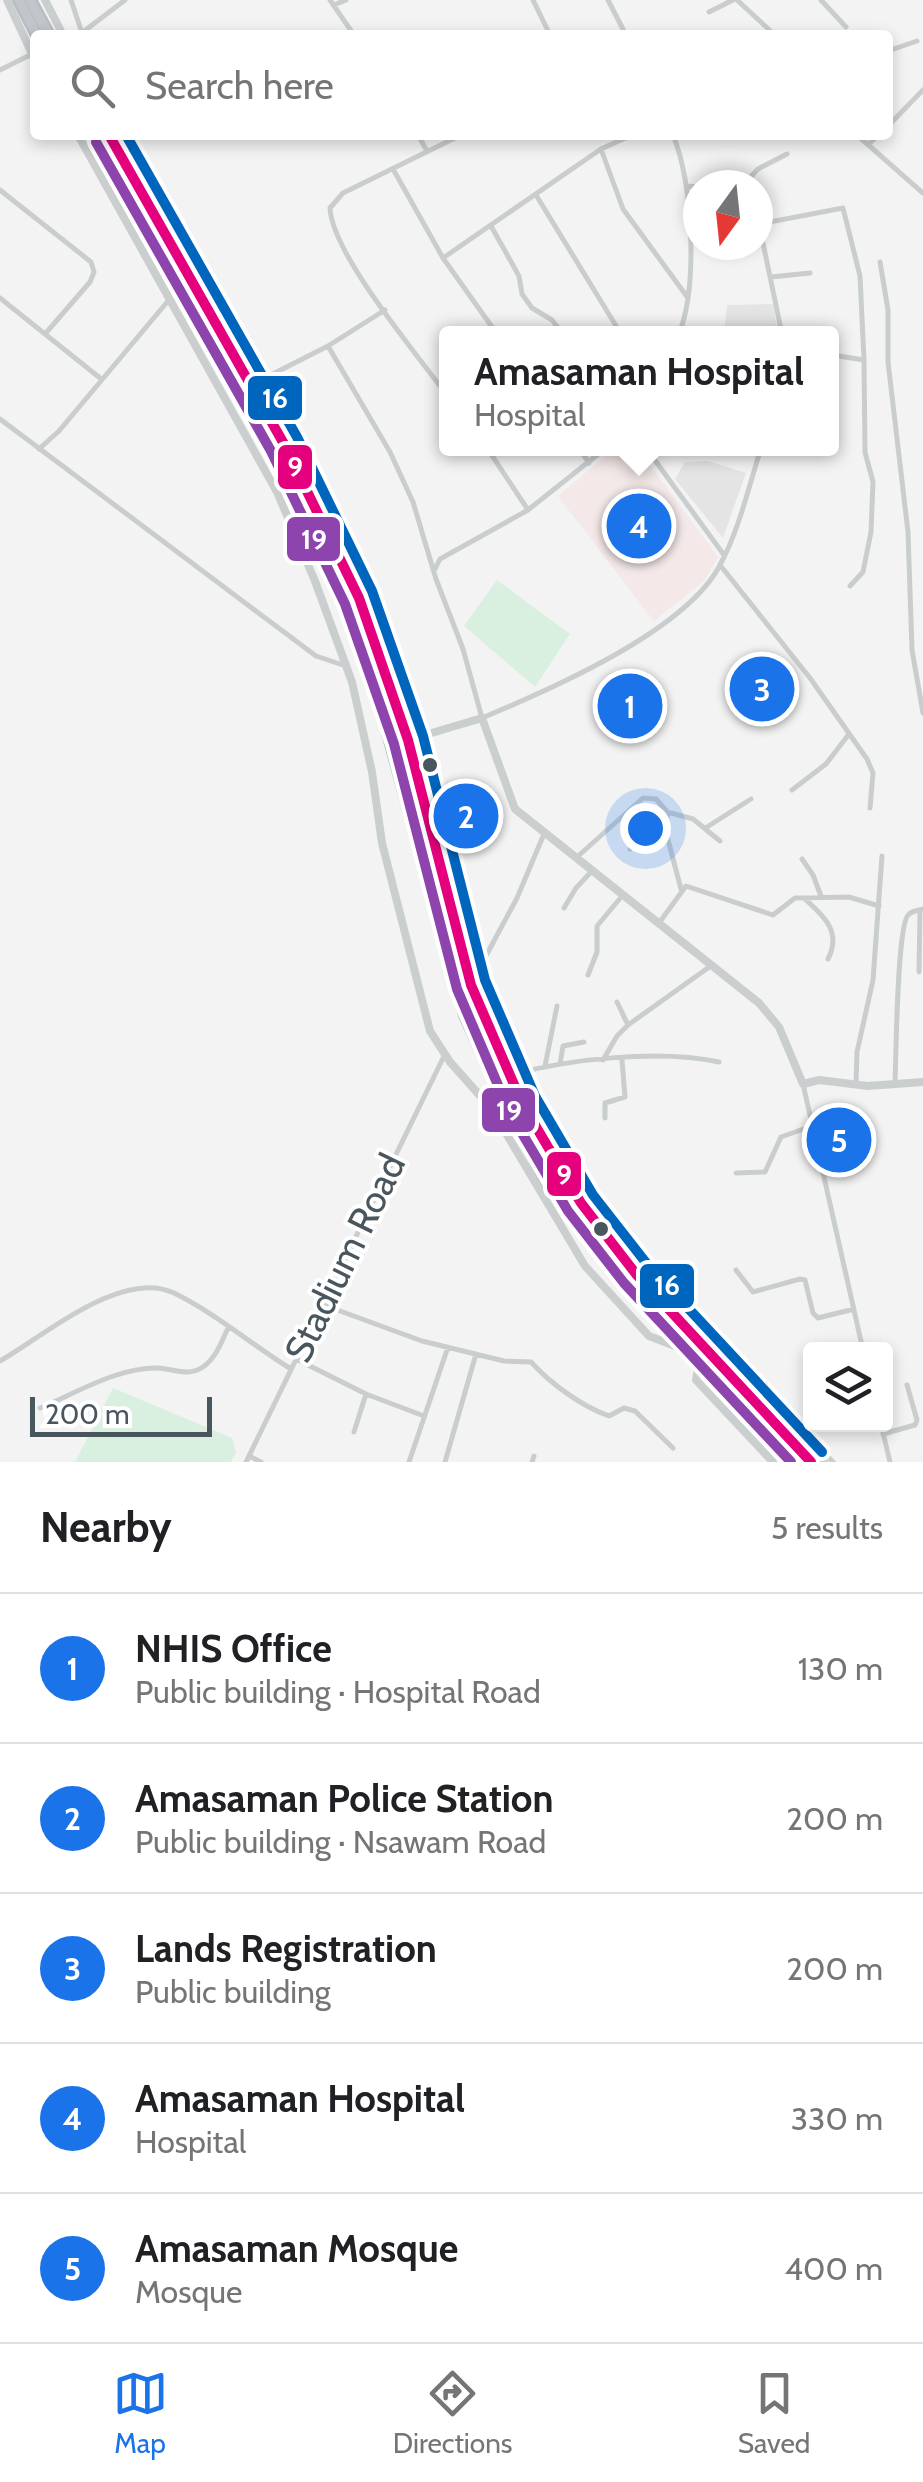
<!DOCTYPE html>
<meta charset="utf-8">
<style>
:root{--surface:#fff;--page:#f6f6f6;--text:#202124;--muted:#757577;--line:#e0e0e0;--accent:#1a73e8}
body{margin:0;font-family:Cabin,sans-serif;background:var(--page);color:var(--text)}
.controls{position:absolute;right:30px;bottom:30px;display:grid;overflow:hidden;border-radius:10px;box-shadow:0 5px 15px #0003}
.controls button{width:90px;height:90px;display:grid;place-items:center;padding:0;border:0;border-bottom:2px solid var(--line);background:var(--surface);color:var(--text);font:50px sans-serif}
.compass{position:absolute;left:683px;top:170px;width:90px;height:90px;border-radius:50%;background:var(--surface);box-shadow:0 5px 15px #0003;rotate:195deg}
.scale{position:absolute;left:30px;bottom:25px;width:182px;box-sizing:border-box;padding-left:10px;border:5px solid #4a565e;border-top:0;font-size:28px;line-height:35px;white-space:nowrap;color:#4a565e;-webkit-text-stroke:8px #fff;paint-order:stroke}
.you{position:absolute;left:645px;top:828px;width:35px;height:35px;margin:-25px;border:8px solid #fff;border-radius:50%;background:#1a73e8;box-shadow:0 0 0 15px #1a73e833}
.badge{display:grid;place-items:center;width:65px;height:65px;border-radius:50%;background:var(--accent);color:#fff;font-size:32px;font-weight:700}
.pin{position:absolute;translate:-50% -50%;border:5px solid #fff;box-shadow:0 2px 10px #0006}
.popup{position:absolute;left:439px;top:326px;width:400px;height:130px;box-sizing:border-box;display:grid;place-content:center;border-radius:10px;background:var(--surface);filter:drop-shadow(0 2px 8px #0005);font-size:32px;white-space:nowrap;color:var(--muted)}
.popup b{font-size:38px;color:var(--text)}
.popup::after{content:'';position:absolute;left:50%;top:100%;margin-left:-20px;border:20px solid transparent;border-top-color:var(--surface)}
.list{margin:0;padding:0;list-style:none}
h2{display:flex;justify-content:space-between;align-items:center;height:130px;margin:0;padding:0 40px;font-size:42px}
h2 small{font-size:32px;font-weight:400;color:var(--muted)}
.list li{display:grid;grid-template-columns:65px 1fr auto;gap:30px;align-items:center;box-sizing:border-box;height:150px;padding:0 40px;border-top:2px solid var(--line)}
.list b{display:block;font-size:38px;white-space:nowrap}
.list p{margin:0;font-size:32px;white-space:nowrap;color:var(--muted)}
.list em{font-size:32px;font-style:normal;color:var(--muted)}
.icon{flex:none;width:55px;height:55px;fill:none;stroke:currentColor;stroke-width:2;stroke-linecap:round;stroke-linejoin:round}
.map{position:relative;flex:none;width:923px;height:1462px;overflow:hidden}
.search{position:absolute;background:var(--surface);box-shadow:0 5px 15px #0003;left:30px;right:30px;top:30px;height:110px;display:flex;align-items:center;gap:25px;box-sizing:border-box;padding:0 35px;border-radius:10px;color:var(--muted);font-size:38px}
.sheet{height:880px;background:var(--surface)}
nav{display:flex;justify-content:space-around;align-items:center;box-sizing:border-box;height:140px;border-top:2px solid var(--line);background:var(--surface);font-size:28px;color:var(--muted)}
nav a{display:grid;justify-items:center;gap:5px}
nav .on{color:var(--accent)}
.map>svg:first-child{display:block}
.education{fill:#e5e4e4}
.medical{fill:#f4e8e8}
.green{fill:#d9f0e0}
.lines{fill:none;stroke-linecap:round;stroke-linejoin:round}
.trunk-casing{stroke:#b8bdc2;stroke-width:14}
.minor{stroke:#cacdce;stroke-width:5}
.secondary{stroke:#cbcecf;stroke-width:8}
.trunk{stroke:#c2c6ca;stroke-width:9}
.bus-1-casing{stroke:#fff;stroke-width:18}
.bus-2-casing{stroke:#fff;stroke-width:18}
.bus-3-casing{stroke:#fff;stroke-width:18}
.bus-1{stroke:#e5007d;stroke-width:10}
.bus-2{stroke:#8e44ad;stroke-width:10}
.bus-3{stroke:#0065bd;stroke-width:10}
.bus-dot{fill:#4a565e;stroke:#fff;stroke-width:4}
.labels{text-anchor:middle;stroke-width:8;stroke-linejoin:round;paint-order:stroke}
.street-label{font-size:38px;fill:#4a565e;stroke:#fff}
.line-badge{stroke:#fff;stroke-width:4}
.badge-label{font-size:28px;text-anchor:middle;font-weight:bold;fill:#fff}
</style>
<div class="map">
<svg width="923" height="1462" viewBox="0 0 923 1462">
<rect width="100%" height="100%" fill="#f3f3f3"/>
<path class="education" d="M773 304 778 333H724L727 305Z
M708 461 746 473 723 538 675 479 685 462Z"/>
<path class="medical" d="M614 449H638L718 557 704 581 654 621 558 496Z"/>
<path class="green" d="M497 580 570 634 535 687 464 626Z
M113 1388 232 1438 236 1452 231 1462H75Z"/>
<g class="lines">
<g class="trunk-casing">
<path id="trunk" d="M19 0 37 35
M30 0 49 35
M92 135 279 467 324 555 357 636 379 700 465 1015 512 1118 548 1184 614 1271 791 1462
M109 135 284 444 359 598 408 740 452 921 471 985 522 1103 581 1203 636 1274 811 1462"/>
</g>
<path class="minor" d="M71 0 82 33
M330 0 354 35
M533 0 550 35
M608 0 626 35
M737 0 775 35
M821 0 846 27
M334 5 346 0
M709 12 733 0
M79 35 125 0
M888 51 917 41
M0 70 32 54
M888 126 923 90
M418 135 427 151
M673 135C693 182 698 286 679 334
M857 135 923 193
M868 145 878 135
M601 149 623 209 688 298
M393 169 443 258 497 334
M743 185 758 169 787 154
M686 186 698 187
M0 190 91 262 94 272 90 282 45 334
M536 195 621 334
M759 224 843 208 860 276 864 360
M759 224 782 334
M491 226 519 276 522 294 532 308 552 320 563 334
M443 258 601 149 632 135
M880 262 888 310V362L908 532 912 650 923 713
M771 277 810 273
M0 298 100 378
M328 346 390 452 413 502 436 579 463 649 482 718C549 690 686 631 720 565 739 530 749 486 761 448
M832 355 864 360 865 452 873 482 871 532 863 572 850 586
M257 382 328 346 385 310
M446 394C417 354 332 254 330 208L343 193 461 135
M0 419 316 656 346 666
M487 448 528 510
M579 448 589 463
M646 448 724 555
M39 449 59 431 168 301
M720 565 810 678 867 759 873 773 870 808
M435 569 440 559 528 510 606 448
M792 790 826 764 849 734
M707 827 751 799
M630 849 646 827 666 819
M577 857 643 798 656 799 669 814
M802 859 813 875 821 896
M681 889 667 836V815L671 813 693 819 720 841
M805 899C824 916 842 932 828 959
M564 908 576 888 591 872
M659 923 686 886 773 915 795 898 849 897 879 906
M919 972 920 910
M588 975 597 952V926L622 896
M472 982 517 898 544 834
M617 1002 628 1025
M603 1060 617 1036 628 1025 712 965
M560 1064 563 1046 584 1042
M545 1066 557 1006
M510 1075C569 1059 659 1049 719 1062
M856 1083 857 1052 873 980 882 856
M803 1084 863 1350
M895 1084C896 1059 897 928 908 915 913 910 917 911 923 909
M605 1118V1103L625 1097 622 1060
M736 1173 765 1172 781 1137 812 1126
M736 1270 753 1292 800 1279 805 1280 813 1313 818 1318 854 1309
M679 1303 686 1306 833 1462
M321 1304 422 1341 504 1361 531 1362C550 1383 581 1406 609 1416L624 1408 635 1411 673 1448
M296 1359 366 1394 424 1416
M0 1361C44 1336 122 1268 174 1293 215 1313 252 1345 291 1369
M40 1408C76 1393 118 1367 158 1368 174 1369 188 1377 203 1367 216 1358 222 1341 228 1328
M881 1424 890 1462
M354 1432 366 1394
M883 1434 915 1425 917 1420 907 1385
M249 1456 261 1462
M246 1462 445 1054
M409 1462 448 1347
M445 1462 476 1354
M532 1462 534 1456"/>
<path class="secondary" d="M7 0 35 60
M45 0 63 35
M78 135 277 492 315 581 352 682 372 772 382 843 430 1031 450 1062 491 1108 585 1266 649 1336 688 1351
M121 135 358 565 359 593
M408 740 482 718 515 809 759 1003 779 1027 803 1084 819 1080 868 1086 923 1082
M514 1086 532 1095 614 1223 673 1300 824 1462
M699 1362 696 1380 773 1462"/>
<use href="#trunk" class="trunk"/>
<g class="bus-1-casing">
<path id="bus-1" d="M109 135 284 444 359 598 408 740 471 985 522 1103 581 1203 636 1274 811 1462"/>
</g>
<g class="bus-2-casing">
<path id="bus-2" d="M96 142 271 451 345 604 394 744 457 989 509 1111 568 1211 624 1283 791 1462"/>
</g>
<g class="bus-3-casing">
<path id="bus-3" d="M126 135 297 437 372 591 423 736 485 980 535 1096 593 1195 647 1264 822 1452"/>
</g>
<use href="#bus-1" class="bus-1"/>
<use href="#bus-2" class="bus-2"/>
<use href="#bus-3" class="bus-3"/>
</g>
<g class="bus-dot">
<circle cx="430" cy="765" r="9"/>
<circle cx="601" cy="1229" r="9"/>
</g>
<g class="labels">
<g class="street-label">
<text transform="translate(345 1258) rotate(-64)" y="13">Stadium Road</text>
</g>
</g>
<g class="line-badge">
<rect x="246" y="374" width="58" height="48" rx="10" fill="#0065bd"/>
<rect x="276" y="443" width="38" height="48" rx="10" fill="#e5007d"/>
<rect x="285" y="515" width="57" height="48" rx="10" fill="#8e44ad"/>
<rect x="480" y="1086" width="57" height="48" rx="10" fill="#8e44ad"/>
<rect x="545" y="1150" width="38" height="48" rx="10" fill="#e5007d"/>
<rect x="638" y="1262" width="58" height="48" rx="10" fill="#0065bd"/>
</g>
<g class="badge-label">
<text x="275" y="408">16</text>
<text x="295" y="476">9</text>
<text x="314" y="549">19</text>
<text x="509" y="1120">19</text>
<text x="564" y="1184">9</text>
<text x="667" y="1295">16</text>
</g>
</svg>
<div class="controls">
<button><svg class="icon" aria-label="layers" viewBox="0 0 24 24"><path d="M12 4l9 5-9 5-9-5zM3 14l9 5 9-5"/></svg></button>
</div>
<svg class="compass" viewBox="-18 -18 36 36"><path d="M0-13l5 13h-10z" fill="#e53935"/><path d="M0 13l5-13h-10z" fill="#757577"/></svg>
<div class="scale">200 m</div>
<div class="you"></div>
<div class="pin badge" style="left:630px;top:706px">1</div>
<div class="pin badge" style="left:466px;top:816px">2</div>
<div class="pin badge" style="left:762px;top:689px">3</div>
<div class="pin badge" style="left:639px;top:526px">4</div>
<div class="popup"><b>Amasaman Hospital</b>Hospital</div>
<div class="pin badge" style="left:839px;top:1140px">5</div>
<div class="search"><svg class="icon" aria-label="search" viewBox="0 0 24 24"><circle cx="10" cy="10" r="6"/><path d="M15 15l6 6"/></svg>Search here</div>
</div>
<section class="sheet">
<h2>Nearby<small>5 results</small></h2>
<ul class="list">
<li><span class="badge">1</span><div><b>NHIS Office</b><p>Public building · Hospital Road</p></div><em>130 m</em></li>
<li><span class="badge">2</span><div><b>Amasaman Police Station</b><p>Public building · Nsawam Road</p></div><em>200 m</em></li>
<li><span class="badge">3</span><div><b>Lands Registration</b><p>Public building</p></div><em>200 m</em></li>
<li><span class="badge">4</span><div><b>Amasaman Hospital</b><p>Hospital</p></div><em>330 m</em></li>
<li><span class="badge">5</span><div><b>Amasaman Mosque</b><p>Mosque</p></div><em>400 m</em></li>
</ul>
</section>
<nav>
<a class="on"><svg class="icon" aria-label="map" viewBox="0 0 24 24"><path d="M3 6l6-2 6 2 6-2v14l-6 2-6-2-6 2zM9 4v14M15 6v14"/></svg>Map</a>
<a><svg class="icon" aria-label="directions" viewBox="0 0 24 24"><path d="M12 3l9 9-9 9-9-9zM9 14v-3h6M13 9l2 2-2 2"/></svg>Directions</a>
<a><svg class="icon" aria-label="saved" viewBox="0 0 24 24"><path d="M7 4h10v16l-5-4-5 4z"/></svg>Saved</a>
</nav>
